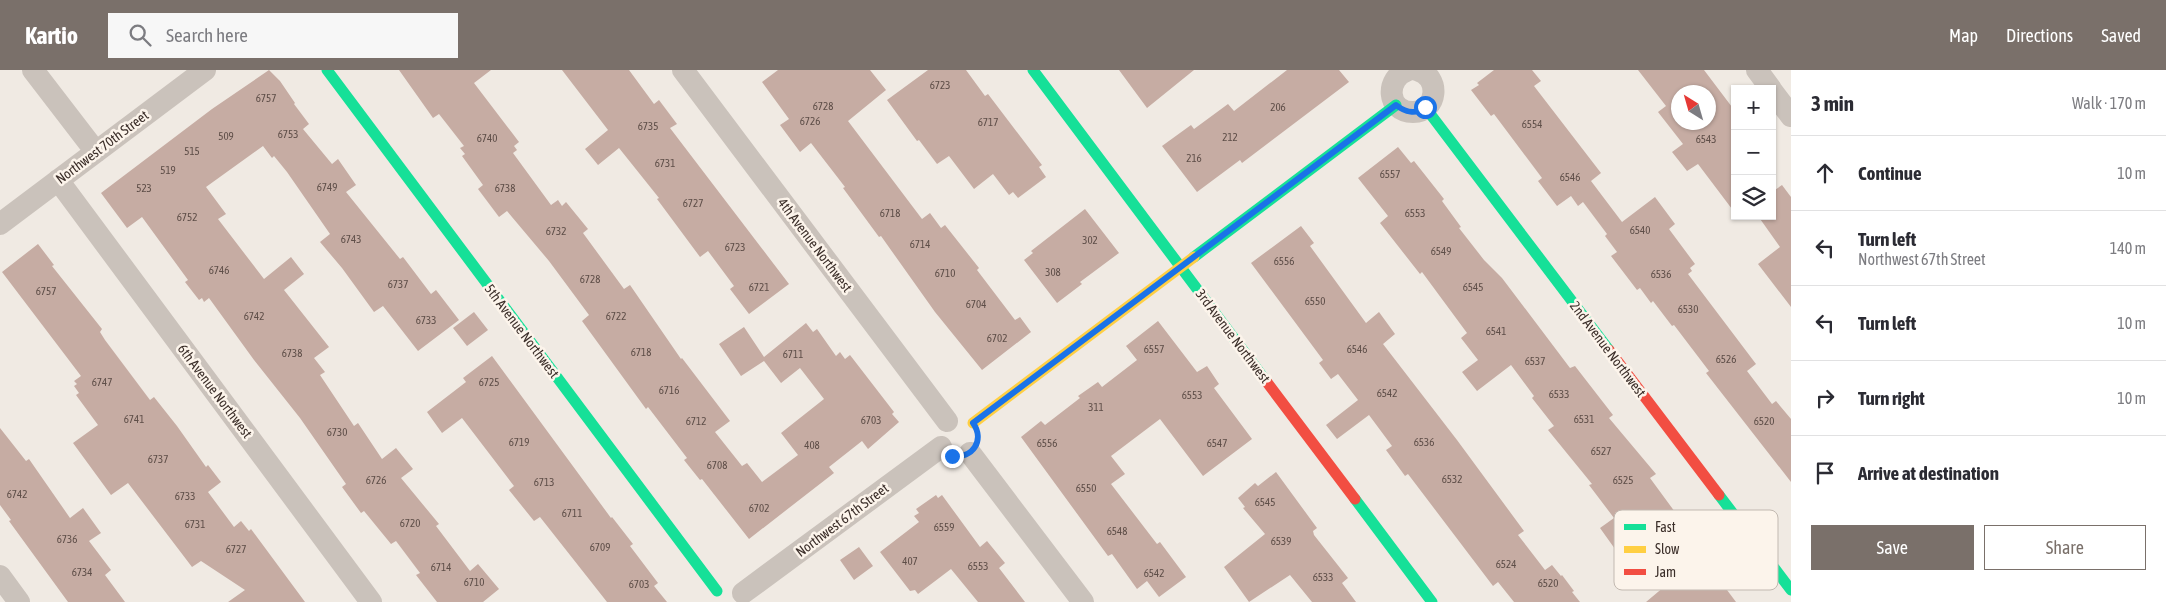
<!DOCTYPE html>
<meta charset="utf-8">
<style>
:root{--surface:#fff;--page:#f7f7f7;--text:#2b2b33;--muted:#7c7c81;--line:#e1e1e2;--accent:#7a706a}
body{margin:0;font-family:"Asap Condensed",sans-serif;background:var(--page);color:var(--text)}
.controls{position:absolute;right:15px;top:15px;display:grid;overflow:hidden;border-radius:0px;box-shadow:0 1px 4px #0004}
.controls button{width:45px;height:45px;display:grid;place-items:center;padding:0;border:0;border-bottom:1px solid var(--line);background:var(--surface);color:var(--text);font:25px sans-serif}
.compass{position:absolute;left:1671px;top:15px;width:45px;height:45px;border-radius:50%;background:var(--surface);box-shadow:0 1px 4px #0004;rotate:323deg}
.stop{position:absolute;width:15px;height:15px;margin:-11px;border:4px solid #1a73e8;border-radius:50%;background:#fff}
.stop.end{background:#1a73e8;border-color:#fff;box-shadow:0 1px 5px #0008}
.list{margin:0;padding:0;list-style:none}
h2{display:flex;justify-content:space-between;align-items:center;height:65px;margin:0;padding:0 20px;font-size:21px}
h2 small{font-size:16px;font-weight:400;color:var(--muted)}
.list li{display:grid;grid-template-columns:32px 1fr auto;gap:15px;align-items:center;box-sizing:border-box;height:75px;padding:0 20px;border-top:1px solid var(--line)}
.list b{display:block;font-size:19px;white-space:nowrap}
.list p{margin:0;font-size:16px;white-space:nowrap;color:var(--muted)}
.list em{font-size:16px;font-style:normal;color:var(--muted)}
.actions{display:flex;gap:10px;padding:15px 20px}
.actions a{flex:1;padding:11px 0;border:1px solid var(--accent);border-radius:0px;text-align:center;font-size:18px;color:var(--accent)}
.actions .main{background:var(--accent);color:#fff}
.icon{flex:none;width:28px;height:28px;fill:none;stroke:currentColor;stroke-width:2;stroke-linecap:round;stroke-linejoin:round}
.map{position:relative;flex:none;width:1791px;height:532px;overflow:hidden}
header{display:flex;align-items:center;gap:30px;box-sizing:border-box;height:70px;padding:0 25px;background:var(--accent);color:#fff}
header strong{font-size:24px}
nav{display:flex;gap:28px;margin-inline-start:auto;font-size:18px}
.search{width:350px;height:45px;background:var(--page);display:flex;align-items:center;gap:12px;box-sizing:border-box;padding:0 18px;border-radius:0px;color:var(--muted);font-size:19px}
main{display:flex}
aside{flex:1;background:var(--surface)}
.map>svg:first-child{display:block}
.building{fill:#c6aca3;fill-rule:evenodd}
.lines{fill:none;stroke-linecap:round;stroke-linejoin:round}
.street{stroke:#cac2bb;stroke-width:22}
.fast{stroke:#16e098;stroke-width:11}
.slow{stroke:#ffcf43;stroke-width:11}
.jam{stroke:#f24e42;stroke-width:11}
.route{stroke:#1a73e8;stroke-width:6}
.labels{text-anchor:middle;stroke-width:5;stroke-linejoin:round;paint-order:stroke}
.number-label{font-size:11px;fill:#5e4e48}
.street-label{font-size:14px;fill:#3b2e29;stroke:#fcf4eb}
.key{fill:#fcf4eb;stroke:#c2b9b1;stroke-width:1}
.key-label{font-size:14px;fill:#3b2e29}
</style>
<header>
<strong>Kartio</strong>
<div class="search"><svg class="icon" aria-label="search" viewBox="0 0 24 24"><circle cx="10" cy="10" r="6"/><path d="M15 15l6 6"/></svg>Search here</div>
<nav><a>Map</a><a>Directions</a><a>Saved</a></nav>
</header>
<main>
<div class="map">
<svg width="1791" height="532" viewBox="0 0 1791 532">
<rect width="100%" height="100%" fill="#f0eae3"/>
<path class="building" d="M269 0 280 11 295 33 294 34 309 54 303 59 332 94 338 89 356 115 346 122 400 189 403 187 431 224 436 220 459 250 418 281 383 236 374 242 342 198 320 172 330 164 287 102 274 86 272 88 263 76 206 117 226 144 218 149 264 209 291 187 304 204 284 220 329 277 314 288 325 302 320 305 354 356 358 353 382 389 396 378 413 399 401 408 439 454 436 456 470 501 478 494 499 519 483 532H437L416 505 420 503 396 471 391 474 364 441 361 443 342 417 346 414 300 348 254 290 209 228 204 232 202 228 199 230 185 212 188 210 142 147 127 158 101 123 212 39Z
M399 0H491L474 13 519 72 514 76 517 80 513 83 551 135 558 130 562 136 566 132 588 159 583 163 624 219 630 215 681 289 682 288 730 351 715 362 742 396 747 393 762 412 798 385 781 363 824 329 800 298 781 313 764 291 741 306 719 274 744 257 764 287 806 253 813 262 817 259 836 286 840 282 845 289 850 285 894 342 892 344 899 352 868 379 862 371 829 397 834 403 749 469 702 409 700 410 684 390 687 388 648 337 646 339 582 251 589 245 549 191 507 141 499 147 478 119 483 115 462 86 465 84 460 78 464 76 439 44 433 48Z
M562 0H629L654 34 659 30 677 54 670 58 789 214 749 244 730 219 734 216 708 181 700 187 657 129 659 128 619 78 598 95 585 79 608 60Z
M778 0H870L886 20 848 51 922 149 930 143 941 158 945 155 979 198 977 200 1015 250 1020 247 1031 262 982 300 935 242 881 166 879 167 843 118 845 117 811 73 800 82 780 55 789 49 762 12Z
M928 0H966L985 26 988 24 1042 95 1039 97 1046 107 1018 128 1013 122 1009 125 993 104 974 119 949 86 937 94 919 70 917 71 887 30Z
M1119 0H1194L1147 38Z
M1287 0H1339L1349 12 1242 93 1240 90 1197 122 1162 76 1191 55 1194 59 1228 34 1234 41Z
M1494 0H1532L1541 11 1534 16 1601 103 1591 111 1622 152 1655 127 1675 154 1669 159 1695 194 1690 198 1692 201 1688 204 1756 294 1747 301 1772 334 1776 331 1791 349V412L1706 303 1709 301 1674 255 1672 256 1653 231 1651 233 1640 218 1637 220 1611 186 1617 182 1605 166 1607 164 1583 132 1578 136 1571 126 1557 136 1538 111 1542 108 1494 44 1491 46 1471 20 1479 15 1477 13Z
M1638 0H1704L1735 41V143L1698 94 1687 101 1672 82 1683 74 1658 42 1666 36ZM1678 22H1708V52H1678Z
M1398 77 1411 93 1414 91 1444 129 1442 131 1461 157 1459 158 1484 190 1502 208 1570 298 1575 296 1613 345 1609 348 1656 404 1650 408 1719 502 1715 504 1736 532H1646L1683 501 1648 454 1615 479 1600 458 1614 448 1589 415 1592 414 1548 360 1554 356 1532 328 1534 326 1511 295 1477 321 1462 302 1478 290 1461 268 1467 263 1422 202 1420 204 1380 153 1388 146 1358 108Z
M1782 115 1791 127V237L1758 194 1780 177 1758 146H1772V122Z
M1085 139 1119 183 1080 212 1082 214 1057 233 1024 190 1033 183 1031 181Z
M1301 156 1314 173 1310 176 1366 253 1379 242 1395 264 1383 274 1457 370 1524 461 1518 465 1545 500 1552 495 1561 506 1562 505 1574 521 1572 522 1580 532H1514L1498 512 1493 516 1408 404 1405 406 1386 380 1392 376 1369 345 1337 369 1326 355 1358 330 1338 304 1331 309 1319 293 1323 290 1251 193Z
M38 174 54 195 52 196 102 259 100 262 105 270 150 330 154 327 177 356 206 397 208 395 221 412 208 422 234 457 241 451 249 461 251 459 305 532H228L245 520 201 491 192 497 128 413 111 425 73 373 98 355 76 325 79 323 74 316 77 314 74 311 81 306 2 202Z
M474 242 488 260 467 276 453 258Z
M1158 251 1197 302 1207 296 1219 314 1214 318 1252 369 1203 406 1160 349 1111 386 1125 404 1111 414 1157 474 1160 472 1186 507 1159 527 1147 511 1137 519 1112 484 1108 486 1021 367 1041 351 1045 355 1080 328 1078 326 1098 312 1102 317 1137 290 1126 276Z
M492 286 611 448 612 447 633 474 630 476 658 513 654 516 667 532H607L540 447 534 451 509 420 514 416 462 348 442 363 427 342 466 312 463 308Z
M0 358 26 391 29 389 70 448 83 438 101 463 89 471 111 500 105 505 125 532H68L9 451 11 450 0 435Z
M1276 402 1317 458 1313 461 1314 465 1348 508 1342 513 1356 532H1312L1290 505 1249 532 1224 497 1265 464 1243 438 1245 437 1238 428 1255 413 1258 416Z
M936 425 938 428 942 425 980 477 987 471 1005 493 999 498 1025 532H978L951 499 918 524 915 520 910 521 880 482 919 452 914 446 919 443 916 439Z
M859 477 873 496 854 510 840 490Z"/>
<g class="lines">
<path class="street" d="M33 0 96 82
M683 0 947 351
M1408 0C1385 8 1386 42 1413 42 1438 42 1441 6 1417 0
M1757 0 1771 19
M1772 21 1791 46
M58 110 371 532
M0 154 205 0
M970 383 1083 532
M0 506 19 532
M743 523 941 377"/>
<path class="fast" d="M327 0 717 521
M1033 0 1266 311
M1425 37 1609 280
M1194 187 1396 35
M1719 425 1791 520
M1355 429 1432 532"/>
<path class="slow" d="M973 353 1194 187"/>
<path class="jam" d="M1609 280 1719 425
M1266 311 1355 429"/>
</g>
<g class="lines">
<path class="route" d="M952 386C973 389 985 370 973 353L1396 35C1405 42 1416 45 1425 37"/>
</g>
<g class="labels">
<g class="number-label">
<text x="940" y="19">6723</text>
<text x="266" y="32">6757</text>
<text x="823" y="40">6728</text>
<text x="1278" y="41">206</text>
<text x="810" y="55">6726</text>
<text x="988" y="56">6717</text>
<text x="1532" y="58">6554</text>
<text x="648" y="60">6735</text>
<text x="288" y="68">6753</text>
<text x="226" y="70">509</text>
<text x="1230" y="71">212</text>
<text x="487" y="72">6740</text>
<text x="1706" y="73">6543</text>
<text x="192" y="85">515</text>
<text x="1194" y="92">216</text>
<text x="665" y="97">6731</text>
<text x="168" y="104">519</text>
<text x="1390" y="108">6557</text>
<text x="1570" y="111">6546</text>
<text x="327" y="121">6749</text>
<text x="144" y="122">523</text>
<text x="505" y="122">6738</text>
<text x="693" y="137">6727</text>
<text x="890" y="147">6718</text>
<text x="1415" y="147">6553</text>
<text x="187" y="151">6752</text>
<text x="1640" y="164">6540</text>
<text x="556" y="165">6732</text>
<text x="351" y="173">6743</text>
<text x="1090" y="174">302</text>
<text x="920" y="178">6714</text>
<text x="735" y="181">6723</text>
<text x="1441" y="185">6549</text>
<text x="1284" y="195">6556</text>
<text x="219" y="204">6746</text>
<text x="1053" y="206">308</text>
<text x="945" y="207">6710</text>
<text x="1661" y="208">6536</text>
<text x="590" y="213">6728</text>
<text x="398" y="218">6737</text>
<text x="759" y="221">6721</text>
<text x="1473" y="221">6545</text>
<text x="46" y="225">6757</text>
<text x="1315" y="235">6550</text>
<text x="976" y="238">6704</text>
<text x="1688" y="243">6530</text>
<text x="254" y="250">6742</text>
<text x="616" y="250">6722</text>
<text x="426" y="254">6733</text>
<text x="1496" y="265">6541</text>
<text x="997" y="272">6702</text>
<text x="1154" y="283">6557</text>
<text x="1357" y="283">6546</text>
<text x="641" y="286">6718</text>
<text x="292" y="287">6738</text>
<text x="793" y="288">6711</text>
<text x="1726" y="293">6526</text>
<text x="1535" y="295">6537</text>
<text x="102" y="316">6747</text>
<text x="489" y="316">6725</text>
<text x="669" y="324">6716</text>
<text x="1387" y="327">6542</text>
<text x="1559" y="328">6533</text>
<text x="1192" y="329">6553</text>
<text x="1096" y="341">311</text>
<text x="134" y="353">6741</text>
<text x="1584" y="353">6531</text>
<text x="871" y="354">6703</text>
<text x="696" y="355">6712</text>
<text x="1764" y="355">6520</text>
<text x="337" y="366">6730</text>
<text x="519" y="376">6719</text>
<text x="1424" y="376">6536</text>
<text x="1047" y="377">6556</text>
<text x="1217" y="377">6547</text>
<text x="812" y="379">408</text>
<text x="1601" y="385">6527</text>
<text x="158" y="393">6737</text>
<text x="717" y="399">6708</text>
<text x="1452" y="413">6532</text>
<text x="376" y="414">6726</text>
<text x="1623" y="414">6525</text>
<text x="544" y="416">6713</text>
<text x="1086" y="422">6550</text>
<text x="17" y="428">6742</text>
<text x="185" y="430">6733</text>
<text x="1265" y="436">6545</text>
<text x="759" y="442">6702</text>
<text x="572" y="447">6711</text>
<text x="410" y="457">6720</text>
<text x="195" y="458">6731</text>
<text x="944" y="461">6559</text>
<text x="1117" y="465">6548</text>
<text x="67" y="473">6736</text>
<text x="1281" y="475">6539</text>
<text x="600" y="481">6709</text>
<text x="236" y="483">6727</text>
<text x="910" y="495">407</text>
<text x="1506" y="498">6524</text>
<text x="978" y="500">6553</text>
<text x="441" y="501">6714</text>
<text x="82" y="506">6734</text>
<text x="1154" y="507">6542</text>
<text x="1323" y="511">6533</text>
<text x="474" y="516">6710</text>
<text x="1548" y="517">6520</text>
<text x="639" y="518">6703</text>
</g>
<g class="street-label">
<text transform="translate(102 77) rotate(-37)" y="5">Northwest 70th Street</text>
<text transform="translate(815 175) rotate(53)" y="5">4th Avenue Northwest</text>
<text transform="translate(522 261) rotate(53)" y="5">5th Avenue Northwest</text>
<text transform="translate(1233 266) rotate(53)" y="5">3rd Avenue Northwest</text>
<text transform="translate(1608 279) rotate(53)" y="5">2nd Avenue Northwest</text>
<text transform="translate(215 321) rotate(53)" y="5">6th Avenue Northwest</text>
<text transform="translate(842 450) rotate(-37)" y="5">Northwest 67th Street</text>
</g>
</g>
<rect x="1614" y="440" width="164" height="80" rx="8" class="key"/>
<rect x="1624" y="454" width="22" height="6" fill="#16e098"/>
<rect x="1624" y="476" width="22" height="7" fill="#ffcf43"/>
<rect x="1624" y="499" width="22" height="6" fill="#f24e42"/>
<g class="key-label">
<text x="1655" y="462">Fast</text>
<text x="1655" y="484">Slow</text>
<text x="1655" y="507">Jam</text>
</g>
</svg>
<div class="controls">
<button>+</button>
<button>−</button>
<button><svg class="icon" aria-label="layers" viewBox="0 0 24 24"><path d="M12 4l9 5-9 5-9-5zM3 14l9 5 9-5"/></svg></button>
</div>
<svg class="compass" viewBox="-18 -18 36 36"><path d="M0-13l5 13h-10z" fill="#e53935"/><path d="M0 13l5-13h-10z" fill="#7c7c81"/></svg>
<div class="stop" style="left:1425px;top:37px"></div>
<div class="stop end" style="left:952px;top:386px"></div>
</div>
<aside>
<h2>3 min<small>Walk · 170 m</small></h2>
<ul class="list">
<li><svg class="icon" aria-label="ahead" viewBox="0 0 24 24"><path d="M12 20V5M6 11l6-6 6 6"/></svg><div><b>Continue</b></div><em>10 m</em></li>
<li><svg class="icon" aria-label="left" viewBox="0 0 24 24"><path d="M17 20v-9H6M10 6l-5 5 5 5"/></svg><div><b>Turn left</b><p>Northwest 67th Street</p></div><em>140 m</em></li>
<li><svg class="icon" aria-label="left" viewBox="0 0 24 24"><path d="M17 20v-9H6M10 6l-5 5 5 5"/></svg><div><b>Turn left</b></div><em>10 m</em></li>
<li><svg class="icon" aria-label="right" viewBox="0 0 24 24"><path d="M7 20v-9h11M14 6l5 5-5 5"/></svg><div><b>Turn right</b></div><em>10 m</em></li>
<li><svg class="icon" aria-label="arrive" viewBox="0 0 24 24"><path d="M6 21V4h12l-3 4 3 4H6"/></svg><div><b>Arrive at destination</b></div></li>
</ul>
<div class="actions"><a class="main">Save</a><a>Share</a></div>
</aside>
</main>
